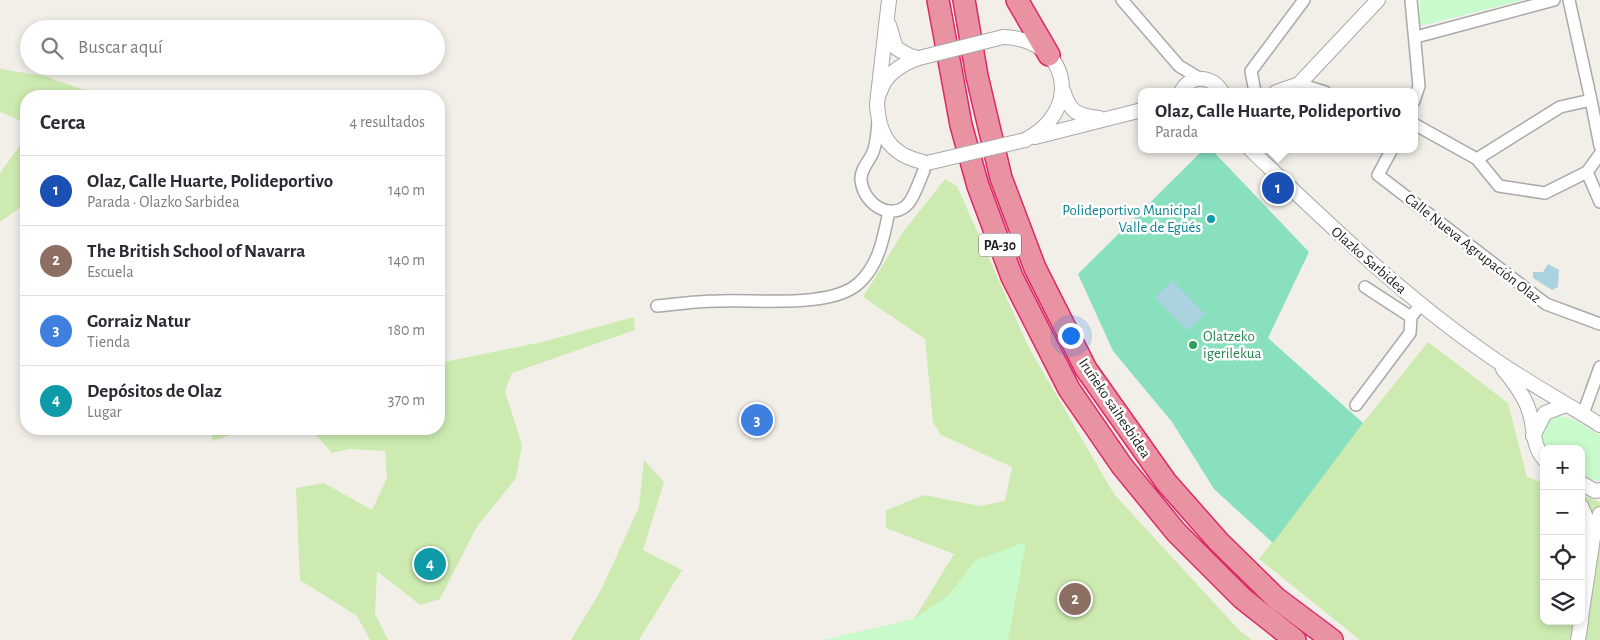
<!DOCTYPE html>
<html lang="es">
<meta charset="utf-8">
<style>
:root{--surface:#fff;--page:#f7f7f7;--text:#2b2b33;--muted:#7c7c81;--line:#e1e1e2;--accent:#111827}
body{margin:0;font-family:"Alegreya Sans",sans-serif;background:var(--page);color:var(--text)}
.controls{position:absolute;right:15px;bottom:15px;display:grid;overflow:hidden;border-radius:10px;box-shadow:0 2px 8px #0003}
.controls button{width:45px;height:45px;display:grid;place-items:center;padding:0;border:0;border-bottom:1px solid var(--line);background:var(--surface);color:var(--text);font:25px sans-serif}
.you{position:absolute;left:1070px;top:335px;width:18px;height:18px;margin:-12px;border:4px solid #fff;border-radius:50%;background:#1a73e8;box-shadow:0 0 0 8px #1a73e833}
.badge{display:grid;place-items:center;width:32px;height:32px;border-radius:50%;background:var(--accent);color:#fff;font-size:16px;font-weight:700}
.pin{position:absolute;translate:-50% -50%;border:2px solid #fff;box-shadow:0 1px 5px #0006}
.popup{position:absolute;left:1138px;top:88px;width:280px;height:65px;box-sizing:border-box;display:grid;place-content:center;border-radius:10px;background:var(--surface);filter:drop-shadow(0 1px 4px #0005);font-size:16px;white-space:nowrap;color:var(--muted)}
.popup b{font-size:19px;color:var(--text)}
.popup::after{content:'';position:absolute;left:50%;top:100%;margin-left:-10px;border:10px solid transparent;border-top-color:var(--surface)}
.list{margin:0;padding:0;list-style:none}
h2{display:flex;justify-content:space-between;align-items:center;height:65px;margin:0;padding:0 20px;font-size:21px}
h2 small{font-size:16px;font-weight:400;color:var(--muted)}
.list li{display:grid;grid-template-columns:32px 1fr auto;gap:15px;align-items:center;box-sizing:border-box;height:70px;padding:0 20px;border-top:1px solid var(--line)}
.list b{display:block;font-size:19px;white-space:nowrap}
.list p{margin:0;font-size:16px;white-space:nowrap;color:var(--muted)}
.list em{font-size:16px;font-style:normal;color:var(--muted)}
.icon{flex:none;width:28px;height:28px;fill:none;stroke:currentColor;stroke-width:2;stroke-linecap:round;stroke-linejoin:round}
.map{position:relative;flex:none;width:1600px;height:640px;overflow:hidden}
.search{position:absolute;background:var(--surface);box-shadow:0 2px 8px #0003;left:20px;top:20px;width:425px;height:55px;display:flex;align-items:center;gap:12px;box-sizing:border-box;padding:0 18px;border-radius:28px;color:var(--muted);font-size:19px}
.panel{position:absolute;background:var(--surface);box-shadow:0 2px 8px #0003;left:20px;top:90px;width:425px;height:345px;border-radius:20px}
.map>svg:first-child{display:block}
.grass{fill:#cdebb0}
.park{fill:#c8facc}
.pitch{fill:#88e0be}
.water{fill:#aad3df}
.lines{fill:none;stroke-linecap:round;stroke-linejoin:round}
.minor-casing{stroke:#a9a9a9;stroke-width:14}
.tertiary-casing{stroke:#a9a9a9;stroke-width:16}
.motorway-casing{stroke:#dc2a67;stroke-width:24}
.minor{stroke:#fff;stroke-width:11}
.tertiary{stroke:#fff;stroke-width:14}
.motorway{stroke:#e892a2;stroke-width:21}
.tertiary-bridge-casing{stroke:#a9a9a9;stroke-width:16;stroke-linecap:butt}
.tertiary-bridge{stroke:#fff;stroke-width:14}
.culture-dot{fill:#0f9aa8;stroke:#fff;stroke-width:2}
.leisure-dot{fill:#2e9e5b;stroke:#fff;stroke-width:2}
.labels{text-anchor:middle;stroke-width:5;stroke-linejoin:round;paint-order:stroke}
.shield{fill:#fff;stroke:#646464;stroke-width:1}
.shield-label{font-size:14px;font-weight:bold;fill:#222}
.culture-label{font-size:15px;fill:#0d838f;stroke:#fff;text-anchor:end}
.street-label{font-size:15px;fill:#222;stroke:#fff}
.leisure-label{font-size:15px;fill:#27864d;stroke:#fff;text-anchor:start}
</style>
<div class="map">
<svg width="1600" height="640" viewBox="0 0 1600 640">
<rect width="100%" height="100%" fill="#f2efe9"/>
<path class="grass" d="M0 69 44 76 95 94 94 96H26V123L0 112Z
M26 137V203L0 222V173Z
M945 179 957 186 1028 346 1114 494 1239 630 1252 640H824L914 619 954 554 886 528V510L924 495 980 506 1005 501 1012 467 941 435 933 422 925 339 863 297 903 232Z
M634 317 635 330 512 373 505 391 522 445 516 478 476 528 440 599 420 605 377 571 375 613 388 640H370L357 616 300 580 296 488 324 483 372 510 387 478 385 451 349 449 332 453 315 434 306 429H439V363L542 342Z
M1428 342 1508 403 1527 477 1544 483V621H1581V495L1600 502V640H1360L1259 559 1363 423Z
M210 429H247L213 441Z
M644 460 664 482 643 550 682 570 639 640H571L601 590 639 507Z"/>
<path class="park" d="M1420 0H1523L1420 26Z
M1559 416 1573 419 1600 435V482L1581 476V449H1544C1536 432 1543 422 1559 416Z
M1026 542 1008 640H824L914 619 948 596 976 560Z"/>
<path class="pitch" d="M1204 149H1211L1309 252 1268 338 1363 423 1273 543 1214 489 1172 422 1113 351 1078 274Z"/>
<path class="water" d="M1548 264 1559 270 1558 287 1552 290 1533 278V272H1543Z
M1172 280 1205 314 1188 331 1155 298Z"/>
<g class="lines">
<g class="minor-casing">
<path id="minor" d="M1122 0 1179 66 1199 78
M1411 0 1419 86 1414 101
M1569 0 1591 100
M1416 37 1554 0
M1299 84 1325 92
M1255 92 1251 71 1304 0
M878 122C877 130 877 140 874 149 872 159 860 168 861 180 864 208 898 224 912 198 918 187 922 174 927 163
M1414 124 1477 159
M1600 146 1591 100 1560 107 1477 159 1499 186 1545 193 1587 172 1600 202
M1392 149 1378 175 1546 304 1600 324
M1587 172 1600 154
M1365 287 1411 317
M657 306C677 304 698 301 718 301 755 299 831 309 859 283 879 265 884 236 889 211
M1356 405 1410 333 1411 317 1421 304
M1583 414 1600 367"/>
</g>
<g class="tertiary-casing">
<path id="tertiary" d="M889 0 877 104C879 139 893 156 927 163
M889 25 896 48 910 56 919 58
M1003 37C1069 39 1084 110 1025 140
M1063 90C1070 113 1077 115 1099 118
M880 92C885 74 902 64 919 58
M1181 92C1190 74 1212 75 1222 92
M1276 92 1299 84 1378 0
M1035 137 1142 110
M1250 149C1328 224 1407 300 1497 361 1530 384 1566 403 1600 425
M1503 369C1514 382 1526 398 1530 414 1535 430 1532 445 1544 459
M1533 436 1545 413 1566 405
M1581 483 1595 491 1600 490
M1581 506 1587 520 1586 539
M1581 618 1594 531 1600 514
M1578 640 1581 621"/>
</g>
<g class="motorway-casing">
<path id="motorway" d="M938 0 961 125 978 186 1012 277 1069 389 1122 466 1176 532 1242 598 1295 640
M964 0 977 76 1001 178 1035 268 1086 369 1166 482 1219 542 1276 598 1332 640
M1017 0 1049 55"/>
</g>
<use href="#minor" class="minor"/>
<use href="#tertiary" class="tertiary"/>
<use href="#motorway" class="motorway"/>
<g class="tertiary-bridge-casing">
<path id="tertiary-bridge" d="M919 58 1003 37
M927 163 1025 140"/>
</g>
<use href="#tertiary-bridge" class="tertiary-bridge"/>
</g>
<circle class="culture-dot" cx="1211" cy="219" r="5"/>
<circle class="leisure-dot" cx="1193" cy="345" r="5"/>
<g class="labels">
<rect class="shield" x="979" y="233.5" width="42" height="23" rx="4"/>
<g class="shield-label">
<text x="1000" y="250">PA-30</text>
</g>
<g class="culture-label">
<text x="1201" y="215">Polideportivo Municipal<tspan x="1201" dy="17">Valle de Egüés</tspan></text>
</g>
<g class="street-label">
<text transform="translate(1473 248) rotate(38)" y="5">Calle Nueva Agrupación Olaz</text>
<text transform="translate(1369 260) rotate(41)" y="5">Olazko Sarbidea</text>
<text transform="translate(1115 408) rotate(56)" y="5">Iruñeko saihesbidea</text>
</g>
<g class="leisure-label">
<text x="1203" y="341">Olatzeko<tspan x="1203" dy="17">igerilekua</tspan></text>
</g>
</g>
</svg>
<div class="controls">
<button>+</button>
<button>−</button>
<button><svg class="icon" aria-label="locate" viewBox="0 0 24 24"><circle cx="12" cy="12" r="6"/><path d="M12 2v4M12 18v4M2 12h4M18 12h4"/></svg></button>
<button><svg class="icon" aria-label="layers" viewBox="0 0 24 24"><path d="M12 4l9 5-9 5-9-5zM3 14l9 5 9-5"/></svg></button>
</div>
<div class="you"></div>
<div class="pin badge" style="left:1278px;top:188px;background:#1a4fb4">1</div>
<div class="popup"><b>Olaz, Calle Huarte, Polideportivo</b>Parada</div>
<div class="pin badge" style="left:1075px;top:599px;background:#8d6e63">2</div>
<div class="pin badge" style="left:757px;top:420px;background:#3f7fe0">3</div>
<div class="pin badge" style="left:430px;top:564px;background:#0f9aa8">4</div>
<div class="search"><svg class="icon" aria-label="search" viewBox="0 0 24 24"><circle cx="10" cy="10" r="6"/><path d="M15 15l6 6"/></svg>Buscar aquí</div>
<section class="panel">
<h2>Cerca<small>4 resultados</small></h2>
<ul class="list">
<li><span class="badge" style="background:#1a4fb4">1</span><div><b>Olaz, Calle Huarte, Polideportivo</b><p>Parada · Olazko Sarbidea</p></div><em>140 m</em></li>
<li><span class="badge" style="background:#8d6e63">2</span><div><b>The British School of Navarra</b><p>Escuela</p></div><em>140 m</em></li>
<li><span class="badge" style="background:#3f7fe0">3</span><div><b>Gorraiz Natur</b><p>Tienda</p></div><em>180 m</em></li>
<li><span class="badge" style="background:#0f9aa8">4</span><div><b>Depósitos de Olaz</b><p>Lugar</p></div><em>370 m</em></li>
</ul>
</section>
</div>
